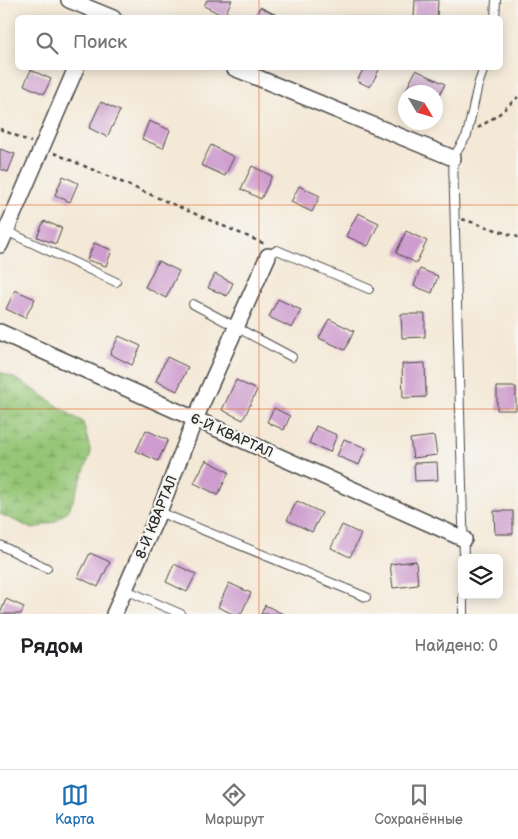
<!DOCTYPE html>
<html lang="ru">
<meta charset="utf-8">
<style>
:root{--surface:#fff;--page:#f6f6f6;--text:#202124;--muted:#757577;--line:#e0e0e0;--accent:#1f6fb2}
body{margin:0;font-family:"Balsamiq Sans",sans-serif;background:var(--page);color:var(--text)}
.controls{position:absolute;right:15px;bottom:15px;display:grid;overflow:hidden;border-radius:8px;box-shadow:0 2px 12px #0003}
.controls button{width:45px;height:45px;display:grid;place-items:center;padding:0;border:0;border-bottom:1px solid var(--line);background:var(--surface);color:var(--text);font:25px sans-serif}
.compass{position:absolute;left:398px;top:85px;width:45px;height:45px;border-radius:50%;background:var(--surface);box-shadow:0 2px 12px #0003;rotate:128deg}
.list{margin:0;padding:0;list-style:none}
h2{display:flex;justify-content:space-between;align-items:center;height:65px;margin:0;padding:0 20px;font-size:21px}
h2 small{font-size:16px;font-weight:400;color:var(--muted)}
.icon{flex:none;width:28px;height:28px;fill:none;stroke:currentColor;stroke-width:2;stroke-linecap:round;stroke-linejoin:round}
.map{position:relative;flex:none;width:518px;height:614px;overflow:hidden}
.search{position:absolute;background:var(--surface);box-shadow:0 2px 12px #0003;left:15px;right:15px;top:15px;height:55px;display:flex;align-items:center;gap:12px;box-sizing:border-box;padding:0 18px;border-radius:8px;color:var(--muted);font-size:19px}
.sheet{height:155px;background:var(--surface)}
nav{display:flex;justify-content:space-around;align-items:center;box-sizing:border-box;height:70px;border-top:1px solid var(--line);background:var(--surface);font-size:14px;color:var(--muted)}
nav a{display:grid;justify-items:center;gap:2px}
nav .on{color:var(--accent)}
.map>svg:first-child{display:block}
.wetland{fill:url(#wetland-marsh);stroke:#607850}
.building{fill:#ce9cce}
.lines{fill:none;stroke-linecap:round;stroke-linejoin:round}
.lane-casing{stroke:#494745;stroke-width:10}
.street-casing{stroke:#494745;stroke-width:18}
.path{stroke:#494745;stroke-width:2.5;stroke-dasharray:4 4;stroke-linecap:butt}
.lane{stroke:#fff;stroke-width:8}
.street{stroke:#fff;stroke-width:15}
.grid{fill:none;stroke:#df570e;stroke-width:1;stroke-opacity:0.55}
.labels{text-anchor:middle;stroke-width:4.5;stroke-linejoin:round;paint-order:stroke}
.street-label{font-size:14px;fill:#2b2b2b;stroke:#f6f6f2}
</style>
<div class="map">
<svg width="518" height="614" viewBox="0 0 518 614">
<defs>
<pattern id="wetland-marsh" width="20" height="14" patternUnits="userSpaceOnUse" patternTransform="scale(1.25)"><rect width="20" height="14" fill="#95c676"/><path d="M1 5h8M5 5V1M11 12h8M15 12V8" fill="none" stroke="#7aa161"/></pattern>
</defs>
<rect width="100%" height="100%" fill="#f6f6f2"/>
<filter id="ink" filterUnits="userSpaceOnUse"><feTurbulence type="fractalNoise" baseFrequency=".02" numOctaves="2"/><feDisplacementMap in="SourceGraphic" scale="10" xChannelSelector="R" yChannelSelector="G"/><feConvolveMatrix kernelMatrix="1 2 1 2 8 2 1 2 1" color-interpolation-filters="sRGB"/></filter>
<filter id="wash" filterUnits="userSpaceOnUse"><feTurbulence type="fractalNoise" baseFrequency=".0096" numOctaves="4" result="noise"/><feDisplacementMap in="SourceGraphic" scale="20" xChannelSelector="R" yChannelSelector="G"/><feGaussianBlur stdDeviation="1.12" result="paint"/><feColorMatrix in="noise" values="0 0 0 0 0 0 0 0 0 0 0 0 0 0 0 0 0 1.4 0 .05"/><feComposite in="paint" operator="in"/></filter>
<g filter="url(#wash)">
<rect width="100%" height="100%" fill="#f4e8d6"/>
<path class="wetland" d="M0 372C30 383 55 406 83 422L91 453 70 508 56 521 33 529 0 514Z"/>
<g id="blocks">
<path class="building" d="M207 0H232L224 16 204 6Z
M415 0H438L437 18H414Z
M260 7 283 18H255Z
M364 68H380L370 87 357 81Z
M31 70 51 79 44 94 24 85Z
M416 70 445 84 436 102V92H405Z
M101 102 120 111 107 137 89 128Z
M149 121 170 130 163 148 142 139Z
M211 145 234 157 225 176 201 165Z
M0 149 15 154 8 172 0 169Z
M252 166 272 176 261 199 241 189Z
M63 176 78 183 70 202 55 195Z
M299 186 320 196 312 212 291 202Z
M358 213 379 223 368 246 346 236Z
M44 221 62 228 56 244 37 237Z
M406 231 427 241 416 263 396 253Z
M94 243 112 250 106 266 87 260Z
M158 261 179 271 166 298 145 287Z
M420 269 438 276 432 293 414 286Z
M215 274 233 283 227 296 208 288Z
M15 290 35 299 25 318 6 309Z
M278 299 301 310 292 328 269 317Z
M401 314H425V337L402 338Z
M329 319 354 331 345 350 319 338Z
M119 336 141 346 132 365 110 354Z
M167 357 188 367 177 391 156 381Z
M425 363 426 397 403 398 402 364Z
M236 380 257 390 243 420 222 410Z
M497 387H516V410H497Z
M274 408 290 416 284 430 267 422Z
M316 426 337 435 330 452 309 443Z
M146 430 168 440 158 461 136 451Z
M434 436 437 455 413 458 410 439Z
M344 439 366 448 359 465 337 456Z
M206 460 229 472 218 495 194 483Z
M437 462 438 480 415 481 414 463Z
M297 501 322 513 312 532 287 520Z
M494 511H513V534H495Z
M342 525 361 534 350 557 331 548Z
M90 553 110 562 98 587 78 577Z
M416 561 418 585 393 588 390 564Z
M174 564 196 574 187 592 166 582Z
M229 583 251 593 241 614H233L218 607Z
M6 599 24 607 21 614H0Z
M265 605 283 614H261Z"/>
</g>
</g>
<g filter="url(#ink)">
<use href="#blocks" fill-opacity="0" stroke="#494745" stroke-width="1"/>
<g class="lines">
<g class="lane-casing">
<path id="lane" d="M495 18 496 0
M6 231 116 282
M268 256 277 250 369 289
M193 304 292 357
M159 512 366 597
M0 545 47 568
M464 558 453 158 467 135 478 85 484 68
M126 590 181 614
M463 614V595"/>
</g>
<g class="street-casing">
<path id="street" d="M69 0 113 18
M234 68 453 158
M0 245 76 68
M0 332 464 539
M114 614 159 512 195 419 268 256"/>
</g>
<path class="path" d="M478 128 498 115 518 97
M0 129 31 142
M54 153 265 244
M462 219 518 237"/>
<use href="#lane" class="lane"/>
<use href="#street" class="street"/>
</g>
</g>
<path class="grid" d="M259 0V18M259 68V614M0 205H518M0 409H518"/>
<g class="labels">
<g class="street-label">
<text transform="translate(232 435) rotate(24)" y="5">6-Й КВАРТАЛ</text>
<text transform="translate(156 517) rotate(-68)" y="5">8-Й КВАРТАЛ</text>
</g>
</g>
</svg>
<div class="controls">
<button><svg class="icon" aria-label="layers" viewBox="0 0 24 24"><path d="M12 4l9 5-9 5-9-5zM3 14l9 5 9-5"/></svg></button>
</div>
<svg class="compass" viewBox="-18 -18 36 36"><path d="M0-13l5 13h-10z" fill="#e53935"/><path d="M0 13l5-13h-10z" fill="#757577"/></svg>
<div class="search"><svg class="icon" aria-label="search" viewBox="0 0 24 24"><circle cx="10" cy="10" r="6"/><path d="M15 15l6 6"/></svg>Поиск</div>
</div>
<section class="sheet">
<h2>Рядом<small>Найдено: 0</small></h2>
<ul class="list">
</ul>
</section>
<nav>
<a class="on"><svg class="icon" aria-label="map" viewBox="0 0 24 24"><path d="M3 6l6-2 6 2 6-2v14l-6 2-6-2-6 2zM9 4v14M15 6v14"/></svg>Карта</a>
<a><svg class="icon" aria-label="directions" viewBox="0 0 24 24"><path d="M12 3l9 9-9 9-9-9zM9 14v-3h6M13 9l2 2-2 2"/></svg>Маршрут</a>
<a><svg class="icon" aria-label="saved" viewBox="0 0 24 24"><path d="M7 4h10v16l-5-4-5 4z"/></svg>Сохранённые</a>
</nav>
